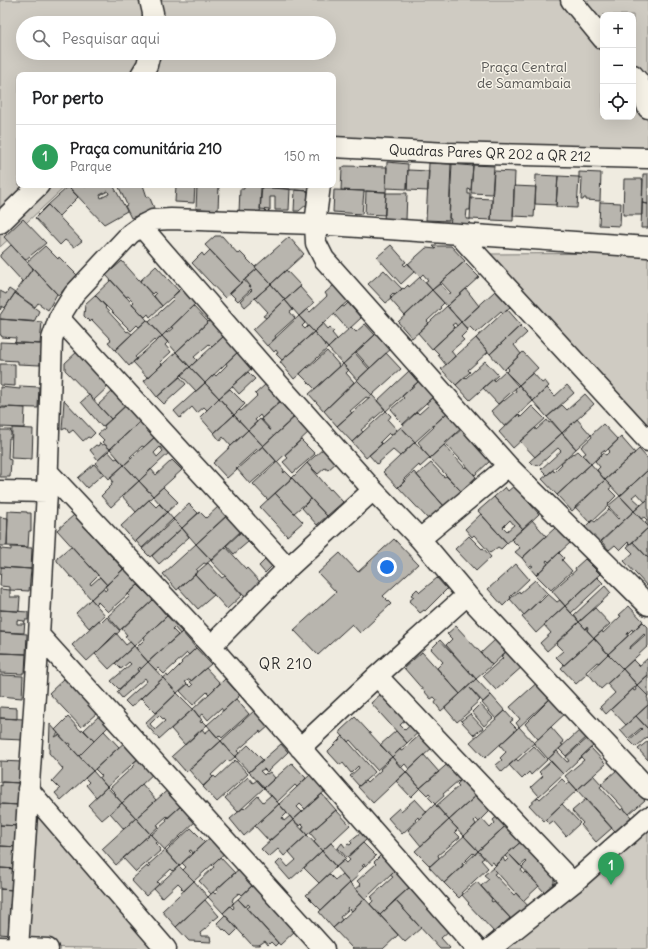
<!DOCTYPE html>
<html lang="pt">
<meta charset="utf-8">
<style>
:root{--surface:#fff;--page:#f2f2f2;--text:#202124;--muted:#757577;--line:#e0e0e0;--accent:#111827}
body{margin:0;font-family:Delius,sans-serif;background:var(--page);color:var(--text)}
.controls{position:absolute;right:12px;top:12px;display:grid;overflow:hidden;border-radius:8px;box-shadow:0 4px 16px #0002}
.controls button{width:36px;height:36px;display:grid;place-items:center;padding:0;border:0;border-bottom:1px solid var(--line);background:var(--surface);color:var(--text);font:20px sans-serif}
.you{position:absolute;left:387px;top:567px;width:14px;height:14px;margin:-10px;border:3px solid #fff;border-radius:50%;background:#1a73e8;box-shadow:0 0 0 6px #1a73e833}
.badge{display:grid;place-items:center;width:26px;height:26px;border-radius:50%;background:var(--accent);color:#fff;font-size:13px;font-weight:700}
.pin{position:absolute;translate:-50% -33px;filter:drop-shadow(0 1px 2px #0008)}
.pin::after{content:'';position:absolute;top:21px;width:14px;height:12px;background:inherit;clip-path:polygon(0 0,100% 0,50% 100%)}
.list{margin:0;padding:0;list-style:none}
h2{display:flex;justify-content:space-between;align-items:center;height:52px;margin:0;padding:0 16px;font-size:17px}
h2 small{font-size:13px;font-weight:400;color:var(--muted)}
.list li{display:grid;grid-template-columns:26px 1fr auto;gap:12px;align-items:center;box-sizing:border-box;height:64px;padding:0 16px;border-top:1px solid var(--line)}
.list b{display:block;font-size:15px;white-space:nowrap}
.list p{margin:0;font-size:13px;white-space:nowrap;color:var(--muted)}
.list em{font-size:13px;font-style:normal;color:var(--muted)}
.icon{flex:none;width:22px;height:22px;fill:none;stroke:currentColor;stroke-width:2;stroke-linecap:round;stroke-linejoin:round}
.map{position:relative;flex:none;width:648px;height:949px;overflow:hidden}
.search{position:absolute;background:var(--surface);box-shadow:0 4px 16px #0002;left:16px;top:16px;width:320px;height:44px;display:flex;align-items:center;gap:10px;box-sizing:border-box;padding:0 14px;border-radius:22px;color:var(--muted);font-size:15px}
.panel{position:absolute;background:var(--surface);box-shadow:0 4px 16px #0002;left:16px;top:72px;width:320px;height:116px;border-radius:8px}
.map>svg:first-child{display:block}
.green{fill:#cfcbc2;stroke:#7d7b76;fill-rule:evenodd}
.building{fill:#b8b5ae;stroke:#2b2b2b;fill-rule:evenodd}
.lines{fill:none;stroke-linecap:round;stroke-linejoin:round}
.minor-casing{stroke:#2b2b2b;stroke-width:23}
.minor{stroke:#f7f3e8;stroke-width:20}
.labels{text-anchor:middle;stroke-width:3;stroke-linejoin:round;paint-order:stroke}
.park-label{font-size:14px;fill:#545351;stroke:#f7f3e8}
.street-label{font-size:14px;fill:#2b2b2b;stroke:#f7f3e8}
.neighbourhood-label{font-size:15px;letter-spacing:1px;fill:#2b2b2b;stroke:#f7f3e8}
</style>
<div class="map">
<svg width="648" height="949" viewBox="0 0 648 949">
<rect width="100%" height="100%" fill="#efebe0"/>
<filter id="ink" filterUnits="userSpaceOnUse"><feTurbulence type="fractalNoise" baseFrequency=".025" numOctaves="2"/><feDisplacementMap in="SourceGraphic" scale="8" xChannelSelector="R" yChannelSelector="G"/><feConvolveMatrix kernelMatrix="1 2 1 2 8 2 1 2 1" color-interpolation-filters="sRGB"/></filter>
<g filter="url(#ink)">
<path class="green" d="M0 0H648V153L333 146V75H19V185H67L0 247ZM603 15H633V117H603ZM23 23H329V53H23Z
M648 253V425L489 254Z
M31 796 164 949 18 947Z
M648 821V949H501Z"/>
<path class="building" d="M387 162 408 164 407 189 386 188Z
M429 163 452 164 449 221 426 220Z
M451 164 473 166 471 190 468 189V194H471L470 210H467L466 219H470L469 224 450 223 451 219 449 218Z
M473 165 494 166 492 194 471 193Z
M345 166 387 167 386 192 341 190 342 168Z
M408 170 429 171 428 191 407 190Z
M494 171 515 172 513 221 491 220Z
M579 172 601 173 600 201 586 200V198H584L583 200H581L582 178H579Z
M643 174H648V204L642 203Z
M536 175 558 176 556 205 535 204Z
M558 176 579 177 577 208 556 207Z
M624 179H643L642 215H623Z
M69 185H83L85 187 89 185H113L127 211 104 224 68 186ZM108 191 109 194 101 198 100 195Z
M118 185H143L147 197 149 196 154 208V209L131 218 125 206 127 205Z
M176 185H195L194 203 175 202Z
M197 185H219L218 210 196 209Z
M244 185H262L260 213 239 212 240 189H244Z
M262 185H309V191L261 187Z
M514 186 536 187 534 217 513 216Z
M68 187 78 197 59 216 48 205Z
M261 187 290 189 289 210H275V197H270V210L260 209Z
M295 190 308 191 307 204 299 211H294Z
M334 190 364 191 362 214 333 212Z
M366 191 386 192 385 215 365 214Z
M386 193H407L406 220H384Z
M471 198 492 199 491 220 470 219Z
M600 202 621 203 620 226 599 225Z
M642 203 648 204V228H641Z
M48 205 82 241 74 247 65 240 60 245 35 218Z
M23 219 46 243 25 260 4 237Z
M215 236H222L238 254 240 252 257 269 241 283 205 245Z
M289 237 304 254 271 284 255 267Z
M11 245 33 268 23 282 0 257V255Z
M391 245 406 262 403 264 405 266 408 263 415 271 401 284 377 257Z
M45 246 58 259 59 257 77 275 59 295 57 294 27 262Z
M433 246H451L465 261 432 290 425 282 428 280 423 274 420 277 408 264 426 248 436 249Z
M210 250 241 283 225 298 192 263 202 253 204 256Z
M122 261 162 306 150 317 148 314 145 317 132 304 134 302 128 296 126 297 106 275Z
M464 262 479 277 447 306 432 290 440 284 449 294 451 293 441 282Z
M156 266 179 291 162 306 154 296 156 294 154 292 152 294 140 281Z
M33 268 57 294 48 310 38 303 35 307 15 293Z
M257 269 271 284 245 307 240 301 252 290 251 289 238 301 230 293 244 280 250 287H251L245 279Z
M286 270 301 286 285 300 271 284Z
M384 270 402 289 395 295 393 293 390 296 392 298 386 303 368 284Z
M420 277 432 290 405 316 390 299 403 288 404 289 408 285 409 287Z
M111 280 147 320 139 327 137 325 131 331 95 295Z
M271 284 285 300 266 318 263 316 268 312 255 298Z
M335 284 349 300 314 332 299 316 307 309 310 312 327 296 325 293Z
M300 287 314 303 299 316 285 300Z
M181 288 195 304 162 336 149 322 174 299 172 297Z
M9 289 15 293 5 308 2 306 0 310V291L6 294Z
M466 289 479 306 461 322 447 306Z
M432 290 444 303 440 307 441 308 427 321 429 323 412 338 398 322Z
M495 291 510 307 503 313 501 311 476 333 470 327 467 329 461 322Z
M15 293 39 311 34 322 0 319V315Z
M95 295 106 307 105 308 127 332 128 331 132 334 115 350 108 342 111 340 92 320 90 322 84 316 85 304Z
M285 300 293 310 290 312 295 318 275 336 276 338 267 346 253 330Z
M348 303 361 318 348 330 334 314 342 306 344 307Z
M193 306 208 322 176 352 162 336 166 332 167 333 173 328 171 327Z
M447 306 461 322 457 326 455 323 452 325 455 328 432 349 418 333Z
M507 309 521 325 490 354 476 338Z
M299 316 305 323 302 326 305 329 308 326 314 332 282 360 276 354 278 353 276 350 274 352 268 345Z
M0 319 42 322 40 344 15 343 16 338 2 337V336H1L0 333Z
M147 320 162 336 156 342 154 340 135 357 137 359 129 366 115 350Z
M209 321 224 336 212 347 209 344 194 357 197 360 190 367 176 352Z
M461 322 468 330 461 337 464 340 451 351 455 356 446 365 438 355 439 354 433 348Z
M323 323 328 329 330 327 334 331 332 333 337 339 328 348 314 332Z
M365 324 375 335 343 364 328 348 351 327 356 332Z
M520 326 527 333 514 345 521 354 504 370 490 354Z
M314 332 328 348 294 379 280 362Z
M378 332 392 348 370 368 356 352Z
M225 335 239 351 205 383 190 367Z
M162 336 168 342 165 345 171 352 160 362 162 364 148 378 133 362Z
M476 338 488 352 468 370 470 372 456 385 441 369Z
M0 342 44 344V356H40V365L18 364V361L0 360Z
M79 350 110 385 94 400 65 370V363Z
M239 351 253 367 219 398 205 383 214 374 216 376 227 365 226 363Z
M327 351 340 366 315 389 300 374 307 367 308 368Z
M176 352 190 367 157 397 144 381Z
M523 352 538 368 519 385 506 372 509 369 507 367Z
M355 353 369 369 357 380 343 364Z
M386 353 401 369 372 395 357 380Z
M485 361 498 375 470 400 456 385 465 377 466 378Z
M0 364H15V386L0 385Z
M343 364 349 370 346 373 354 382 324 411 309 394Z
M190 367 205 383 196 391 181 375Z
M409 371 418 382 386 411 377 401Z
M505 371 518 386 498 404 483 388 493 379 494 381Z
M248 372 255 379 239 394 232 386Z
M533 373 542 383 545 381 549 386 533 401 519 385Z
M180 377 186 384 164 404 157 397Z
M357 380 372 395 368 398 366 397 350 411 352 413 337 426 324 411Z
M420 380 434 396 403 424 396 417 397 416 391 409 404 398 402 396Z
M205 383 219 398 207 410 204 407 197 413 192 407 180 418 174 411Z
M266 384 282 399 262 418 260 415 255 420 257 422 248 430 234 415 239 410 241 411 257 396 255 394Z
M519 385 533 401 505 427 491 411 503 400 504 401 516 391 515 389Z
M567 385 574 393 547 417 533 401 547 388 555 396Z
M20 386 39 387 38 408 0 407V387L20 389Z
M230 389 245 404 234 415 219 398Z
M114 390 127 404 111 419 98 405Z
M585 394 594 404 562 433 547 417 562 405 567 410Z
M89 395 111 419 102 427 81 402Z
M372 395 385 409 361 430 363 432 352 442 337 426Z
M434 396 448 412 415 442 401 427 417 412 419 414 429 405 426 403Z
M219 398 234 415 214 433 200 417Z
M64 400 95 433 90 438 88 437 83 441 73 430 69 433 66 428 62 430Z
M131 401 144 418 110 449 102 442 104 440 98 434 105 428 104 426Z
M280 402 294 417 263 446 248 430 260 419 270 430H271L261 419Z
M532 406 545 419 513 448 499 432 518 414 521 417Z
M0 407H1V408H6V407L25 408 24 428 0 427Z
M386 411 391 416 388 420 397 430 391 435 389 433 380 442 382 444 366 458 352 442Z
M448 412 465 426 430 458 421 448 422 447 418 442 434 427 433 426Z
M234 415 248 430 231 446 223 437 220 441 214 433Z
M297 415 311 430 277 462 263 446Z
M144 418 159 433 144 447 142 446 130 457 132 458 124 465 110 449Z
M577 419 591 435 576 449 562 433Z
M547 420 549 423 552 421 562 433 535 457 520 441 535 428 536 430Z
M603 424 618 440 605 452 604 450 601 452 602 454 591 464 583 455 586 453 581 447 592 437 591 435Z
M464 426 480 444 477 447 490 461 475 475 445 443Z
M0 427V430H11L10 432H11V438H9L8 459 11 460 10 477H0Z
M401 427 415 442 400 456 393 450 377 464 369 455Z
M12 428 33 429 32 459 11 458Z
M248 430 263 446 258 450 257 449 236 468 237 469 227 478 213 463Z
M562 433 576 449 547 475 541 469 561 451 558 448 538 466 537 464 535 466 530 461Z
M156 436 171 451 139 481 124 465ZM160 447 163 451 157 457 154 453Z
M621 437 635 453 605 480 597 470 600 467 595 461 603 453 606 455 610 451 608 449Z
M301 440 315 454 293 473 283 462 288 458 285 455Z
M415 442 430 458 420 467 419 465 403 480 405 481 398 488 383 472Z
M100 443 102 445 104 444 110 449 98 460 90 450 96 445 98 446Z
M444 445 465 468 466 466 476 477 461 491 430 458Z
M263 446 276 461 250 484 237 469Z
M323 449 336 463 328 470 325 468 318 474 307 463Z
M639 449 648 459V470L620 496 605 480Z
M108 451 115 459 117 458 124 465 109 479 95 463Z
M578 451 591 464 557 495 542 479 553 470 554 472 562 464 561 463 573 453 574 454Z
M172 460 182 470 153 496 139 481 151 469 156 475Z
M277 462 284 470 283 472 284 473 285 471 292 478 268 500 253 484Z
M307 463 330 490 331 489 343 502 327 516 292 478Z
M431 463 444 477 446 476 461 491 444 506 417 475Z
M94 464 103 474 87 488 78 478Z
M591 464 605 480 572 511 557 495Z
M124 465 139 481 111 507 101 496 112 485 111 484 113 481 110 477Z
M648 470V499L645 502 637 493 632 497 641 505 634 511 620 496Z
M414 472 444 506 429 520 398 487Z
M292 478 311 499 294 513 275 493Z
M605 480 612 487 609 489 616 496 608 504 609 505 590 523 575 507Z
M139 481 153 496 136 512 122 496Z
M514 486 539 514 523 529 494 497 505 487 508 491Z
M163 487 178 502 167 512 153 496Z
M275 493 303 522 287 536 260 507Z
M620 496 634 511 600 543 585 527 592 520 595 522 609 509 618 519 619 518 608 506Z
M494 497 523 529 507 543 478 511ZM510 520 514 525 507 531 503 527Z
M311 499 327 516 317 525 302 508Z
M648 499V526L645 523 647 520 644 517 641 519 634 511Z
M149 500 156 507 159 504 167 512 135 542 121 526Z
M189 504 198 513 182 528 173 519Z
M219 506 228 515 196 544 182 528 200 512 206 518Z
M8 511 27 512V513H31V531H29L28 547 7 546Z
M634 511 648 526V528L630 544 628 542 620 550 615 545 609 550 601 541Z
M167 512 173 519 142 548 136 541Z
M481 514 507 543 501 549 498 547 490 553 474 535 472 537 465 529Z
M74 515 123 569 107 585 57 530Z
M226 516 241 532 211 560 196 544Z
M0 517 8 518 7 546H0Z
M174 520 182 528 150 557 142 549Z
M532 520 546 536 522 558 515 552 520 548 511 539Z
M182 528 189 537 159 564 152 556Z
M555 528 570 543 549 562 547 560 546 561 548 564 536 575 530 568 533 566 531 565 529 567 522 558Z
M648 528V558L633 542Z
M242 530 254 544 252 546 248 542 234 554 226 545Z
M469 536 482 549 483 548 491 557 476 571 455 549Z
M394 539 418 564 383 596 391 604 360 633 352 624 318 655 294 630 336 592 318 573 340 553 358 572Z
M633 542 648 558V587L624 561 633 553 627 547Z
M196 544 211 560 206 564 204 563 196 570 198 571 177 590 163 574Z
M71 546 98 575 90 583 91 585 100 577 107 585 91 599 75 581V580L73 577H71L57 561V558Z
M0 547 1 549 11 550V547L32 548 31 569 0 567Z
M226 547 246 569 247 568 260 582 245 597 211 561Z
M559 553 564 558 562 560 572 571 551 590 536 575Z
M267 558 273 565 265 573 259 566Z
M585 559 600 574 565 606 552 591 576 570 575 568Z
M208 563 222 578 225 576 242 595 227 609 195 574Z
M516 564 529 579 510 597 511 598 503 606 488 589Z
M1 567 31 569 29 591 10 590V587L0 586Z
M125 568 139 584 108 612 98 602 96 604 91 599 103 588 105 591 107 589 105 586Z
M195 574 214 595 198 609 179 588Z
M597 577 603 583 571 613 565 606Z
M437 578 447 589 425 611 424 610 420 613 409 601 414 597 411 595 417 589 420 592Z
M535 580 547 593 524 615 510 599 519 591 520 593Z
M138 585 153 600 120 630 108 616 130 596 128 594Z
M605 586 611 593 579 622 574 615Z
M0 589 10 590V597H20L19 611 0 610Z
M548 594 557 602 560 600 565 606 536 633 522 617 538 602 539 603Z
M91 599 105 615 94 625 93 624 89 628 76 613Z
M153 600 167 616 134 646 125 636 127 635 122 629Z
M565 606 579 622 547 651 540 643 551 633 544 625Z
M629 606 643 621 633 631 632 629 627 634 628 636 608 654 594 638 602 631 603 633 621 616 619 615Z
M595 608 610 624 594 638 587 630 588 629 587 627 586 629 579 622Z
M0 610 28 612V620H25L24 633 0 632ZM17 620 24 621V624H17Z
M167 616 182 632 180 634 174 627 172 629 178 635 148 662 136 648 145 639 144 637Z
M107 617 120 631 87 661 72 645 99 620 101 623Z
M579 622 594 638 564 665 556 657 563 651 556 644Z
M643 622 648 627V646L623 669 608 654ZM644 634 645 635 629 649V648Z
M456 626 492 665 476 679 446 645 452 639 447 634Z
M0 632 27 634 26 654 0 653Z
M182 632 196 648 189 655 187 653 164 674 158 668 156 670 148 662Z
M116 633 126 645 130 642 134 646 109 669 95 654Z
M594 638 608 654 599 663 597 662 586 672 587 674 576 684 561 668Z
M496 639 508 650 492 665 481 653Z
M440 640 476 679 460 694 437 668 443 662 431 649Z
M134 646 148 662 141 669 140 667 138 669 139 671 119 689 111 681 131 664 129 662 121 669 115 663Z
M196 648 211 664 191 681 190 679 185 682 187 684 177 693 163 678 167 675 168 677 182 663 181 662Z
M508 650 523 666 496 690 483 676 503 658 501 656Z
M422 652 460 694 441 711 435 703 437 700 434 697 431 699 404 668Z
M0 653 26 654 25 672H23V674L0 673Z
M608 654 623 669 601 689 588 673Z
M648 658V675L637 685 623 669 633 660 639 666Z
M148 662 163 678 131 707 125 701 147 681 145 678 122 698 117 692Z
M206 668 220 683 209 694 207 692 193 705 180 691 188 684 191 687 193 685 190 682Z
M623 669 637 685 606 714 600 707 615 693 607 684Z
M0 675 23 676 22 698 0 696Z
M648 675V696L637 685Z
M65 678 97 713 81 727 49 693Z
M163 678 177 693 156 713 141 698Z
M225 679 240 695 223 711 221 708 208 720 203 714 199 717 193 709Z
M476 679 491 695 483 702 470 688 480 700 470 709 471 710 457 722 445 708Z
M540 680 554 695 519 727 516 723 520 719 510 707Z
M637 685 648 696 647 697 648 699V705L626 725 611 709 633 689 634 691 636 690 635 688Z
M177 693 193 709 159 739 145 723ZM159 715 165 721 155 730 150 724Z
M382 693 411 715 400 725 405 730 416 720 423 728 407 743 371 703Z
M491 695 505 711 496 719 482 703Z
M554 695 568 711 538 739 525 724Z
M236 699 249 714 222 738 219 735 217 737 207 725Z
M480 704 493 718 484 726 472 712Z
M648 705V729L636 716Z
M0 707 17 708V719L0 718Z
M193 709 202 720 200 721 201 723 203 721 207 725 185 745 171 729Z
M255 710 269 726 261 733 260 731 237 751 239 753 235 757 221 741Z
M505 711 513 720 510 722 517 729 485 758 470 742Z
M470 714 483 728 474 735 461 721Z
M100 715 109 726 94 741 84 730Z
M636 716 648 729V738L647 737 636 747 629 740 642 729 641 728 628 739 620 730Z
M68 717 81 731 82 729 94 741 79 756 70 746 71 744 69 743 68 744 55 730Z
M355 717 392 757 377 770 350 740 348 742 340 733V731Z
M0 718 24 719 23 740 0 739Z
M50 724 58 733 55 737 59 735 93 771 61 800 55 793 60 789 52 781 63 769 49 753Z
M519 727 534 743 502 772 496 765 502 760 500 758 506 752 500 745Z
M551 727 564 742 561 744 563 745 548 759 534 743Z
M202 729 205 733 210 729 221 741 186 772 172 756Z
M580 730 587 737 566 756 559 749Z
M104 731 119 747 93 771 79 756Z
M396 731 407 743 392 757 380 745Z
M422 733 434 746 409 769 405 764 401 768 392 757 400 749 401 751 403 750Z
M343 736 375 772 359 786 350 776 359 768 358 766 351 773 343 763 340 765 329 753 328 751Z
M588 738 594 745 563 774 548 759 557 751 567 762 569 761 566 757Z
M127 740 141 756 107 787 99 778 102 776 95 769Z
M221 741 235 757 229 762 227 760 211 775 213 777 203 786 189 770Z
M648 741V760L638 749Z
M281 744 288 752 267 772 264 769 260 771 264 775 266 773 267 774 270 772 275 778 264 788 249 772Z
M248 745 263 760 249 772 235 757Z
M534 746 547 760 531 775 529 772 522 779 509 765 516 759 518 761Z
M591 748 606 764 577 790 565 776 584 760 581 757Z
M424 755 439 772 420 788 406 772Z
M140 757 156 771 122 803 115 795 116 794 110 788 135 765 133 763Z
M392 757 406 772 373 803 358 787 365 781 367 783 381 770 380 769 388 762 387 761Z
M235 760 248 774 217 802 203 787 214 776 216 778Z
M452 760 466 775 459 782 458 781 443 794 444 796 435 804 428 797 431 795 429 793 427 795 420 788Z
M0 761 22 762 21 783 0 782Z
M551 761 563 774 539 796 531 787 543 776 539 772Z
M292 763 306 778 297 787 295 785 277 802 264 788Z
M617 770 645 800 629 814 601 784Z
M93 771 107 787 96 797 86 785 89 782 85 778Z
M406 772 420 788 411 797 396 781Z
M469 773 484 789 449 820 436 806 459 786 457 784Z
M311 774 326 790 305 809 300 804 297 807 302 812 293 820 279 804Z
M593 775 602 785 600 787 621 810 623 808 631 817 615 832 577 790Z
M248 777 253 783 257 780 264 788 238 812 225 798Z
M562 779 567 784 570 782 577 790 544 821 529 805 538 797 540 799Z
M2 782 21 783 19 805 0 804V785L2 786Z
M142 784 156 800 136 818 122 803Z
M107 787 122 803 102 820 88 805Z
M171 787 185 802 168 818 167 816 157 825 159 826 150 834 136 818Z
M322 794 336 810 307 835 302 829 304 826 302 824 300 826 293 820Z
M478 794 492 809 479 822 476 819 474 821 476 824 464 836 449 820Z
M271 795 279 804 244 836 230 819 243 808 244 809 258 796 263 802Z
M415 799 427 812 419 819 418 817 415 820 416 821 402 834 388 818 399 808 401 811Z
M586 799 612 828 596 842 581 825 583 823 572 811Z
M122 803 136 818 124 829 110 813Z
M0 804 20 805V826L0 825Z
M183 804 197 820 165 850 151 835 167 821 166 819Z
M279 804 287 813 282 818 284 821 290 816 293 820 269 841 255 826Z
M435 804 449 820 421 846 408 830Z
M562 804 580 823 566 836 553 821 549 824 545 820Z
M336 810 350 825 322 851 314 842 316 840 310 833Z
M501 813 512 820 478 851 464 836 482 819 490 828 495 823 493 820Z
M136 818 150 834 116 865 102 849Z
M293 820 307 835 284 856 278 849 269 857 261 849Z
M449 820 458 829 455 832 460 837 438 855 439 858 430 866 415 851Z
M512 820 527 836 495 865 493 862 490 864 478 851Z
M0 825 20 826 19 847 0 846Z
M191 828 205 842 193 853 191 850 189 851 192 854 179 866 166 852 170 848H169Z
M361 832 367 839 347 858 338 848 342 843 345 847 348 844 350 845 352 843 350 841Z
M150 834 157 841 155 843 161 849 159 850 160 851 136 872 123 858Z
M214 834 228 850 194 881 183 870 186 867 182 863Z
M307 835 322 851 290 880 276 864 281 859 288 867 296 860 289 852Z
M464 836 478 851 475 855 473 853 462 864 463 866 444 883 429 867Z
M524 839 554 871V883L544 892 522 867 527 862 526 861 520 866 508 853Z
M331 843 346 859 336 867 322 851Z
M363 843 376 856 365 866 364 864 362 866 364 867 357 874 358 876 350 883 336 867 344 860 347 863 350 860 347 857Z
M0 846 19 847 17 869 0 868Z
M165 850 179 866 173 871 171 869 157 882 159 884 146 896 131 880 147 866 148 868 150 866 148 865Z
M322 851 336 867 319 883 304 868Z
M478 851 484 858 481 860 488 868 461 893 463 894 459 898 444 883Z
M508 853 523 868 521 870 524 874 526 872 539 886 523 901 493 868 503 858 505 862 508 859 505 856Z
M382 854 396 869 365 899 356 889 361 885 357 881 376 864 374 862Z
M220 857 235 873 211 894 199 881 214 867 212 865Z
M179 866 194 881 184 891 181 888 182 887 178 883 162 898 154 889Z
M241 867 256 882 242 895 240 893 239 894V893L233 898V899L232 901 234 903 223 913 208 897 213 892 215 894 218 891 217 889Z
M0 868 16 869 14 890 0 889Z
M493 868 497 872 494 874 514 895 516 893 530 908 514 922 481 886 489 879 484 875Z
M396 869 411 886 380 915 370 904 373 901 372 899 373 898 371 897 393 877 390 875Z
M329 874 335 880 342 874 350 883 321 910 306 895Z
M194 881 208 897 176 927 162 911Z
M477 882 492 899 491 901 492 902 494 901 510 918 494 932 468 904 469 903 462 895Z
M350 883 365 899 352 911 348 907 347 908 348 910 340 917 342 920 333 928 319 912Z
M254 884 296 930 280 945 247 908 250 906 248 904 246 907 238 899Z
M411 886 451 929 441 938 450 948 449 949H440L395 900Z
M0 889 13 890 12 904H10L9 923H12L11 935 0 934Z
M238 899 278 943 275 946 271 942 268 945 265 941 259 945H252L223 913 230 906 233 909 234 907 232 904Z
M365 899 398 935 383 949H353L333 928Z
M205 900 219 916 214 920 213 919 209 924 210 925 200 933 201 936H210L211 942 189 941 176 927Z
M395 900 421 928 405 942 380 915Z
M225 915 238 929 231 936 224 929 223 930 217 923Z"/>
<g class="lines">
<g class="minor-casing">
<path id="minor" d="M150 0 153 13V23
M571 0 603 39
M141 75 147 65 150 53
M633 75 638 81 648 108
M333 147 448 153 648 158
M320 185 315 224 316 243 324 259 508 466 648 605
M0 223 39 185
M141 226 268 372 373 490 420 539 467 595 648 789
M458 234 648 441
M59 318 288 568
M48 472 211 646 477 949
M0 491 47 492
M420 539 508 466
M39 635 324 949
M211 646 288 568 373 490
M377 676 573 883
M300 748 377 676 467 595
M28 789 166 949
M0 947 48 949
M18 948 39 635 47 492 52 339 59 318 74 294 130 234 141 226 153 220 171 219 315 224 648 247
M490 949 573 883 648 817"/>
</g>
<use href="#minor" class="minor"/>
</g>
</g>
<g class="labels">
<g class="park-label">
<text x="524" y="72">Praça Central<tspan x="524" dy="16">de Samambaia</tspan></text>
</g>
<g class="street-label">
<text transform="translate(490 153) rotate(2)" y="5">Quadras Pares QR 202 a QR 212</text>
</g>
<g class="neighbourhood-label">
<text x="286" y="669">QR 210</text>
</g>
</g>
</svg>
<div class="controls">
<button>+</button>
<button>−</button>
<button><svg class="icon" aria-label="locate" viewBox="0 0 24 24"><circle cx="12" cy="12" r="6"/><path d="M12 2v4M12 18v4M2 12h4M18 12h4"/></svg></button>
</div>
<div class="you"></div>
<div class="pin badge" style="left:611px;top:885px;background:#2e9e5b">1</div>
<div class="search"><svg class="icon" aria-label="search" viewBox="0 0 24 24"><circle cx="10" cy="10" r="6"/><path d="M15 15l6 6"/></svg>Pesquisar aqui</div>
<section class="panel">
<h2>Por perto<small></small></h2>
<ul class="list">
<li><span class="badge" style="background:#2e9e5b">1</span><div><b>Praça comunitária 210</b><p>Parque</p></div><em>150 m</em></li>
</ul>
</section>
</div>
